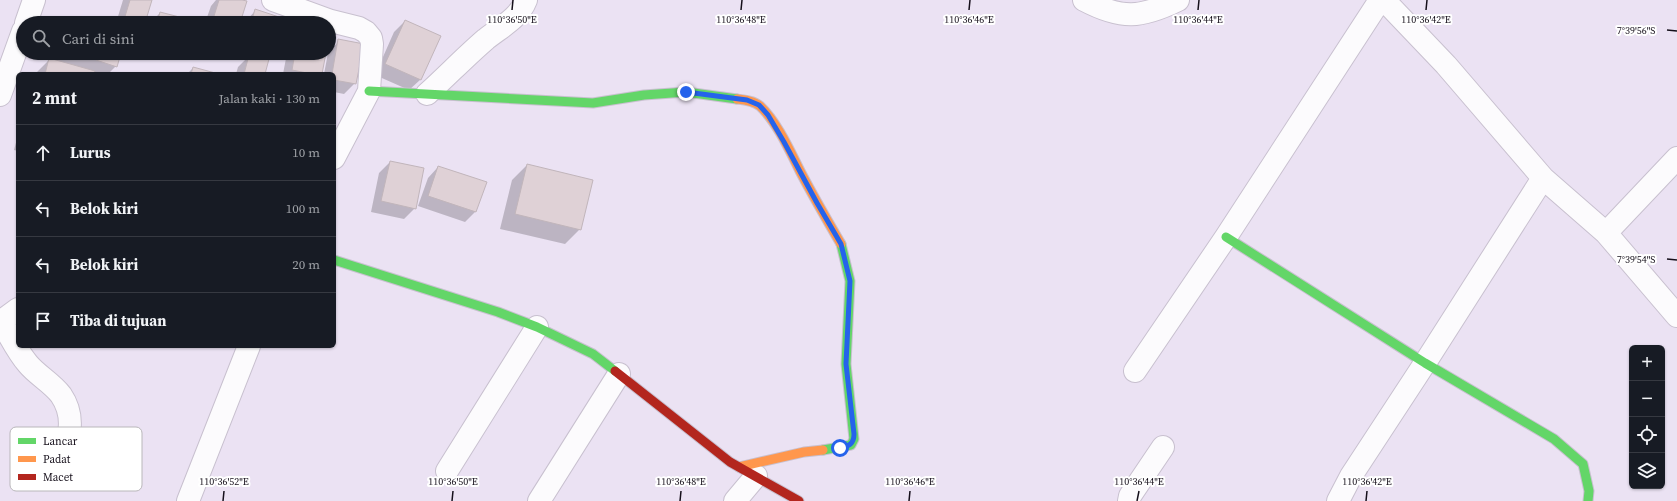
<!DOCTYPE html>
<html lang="id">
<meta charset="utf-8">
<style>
:root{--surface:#171b24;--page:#20242c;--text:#f1f3f6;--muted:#9ea1a6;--line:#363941}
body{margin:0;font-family:"Source Serif 4",serif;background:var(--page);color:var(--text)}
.controls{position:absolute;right:12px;bottom:12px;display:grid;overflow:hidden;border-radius:6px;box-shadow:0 1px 3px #0004}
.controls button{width:36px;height:36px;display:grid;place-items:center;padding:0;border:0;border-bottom:1px solid var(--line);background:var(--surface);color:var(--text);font:20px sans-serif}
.stop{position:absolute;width:12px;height:12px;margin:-9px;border:3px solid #2563eb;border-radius:50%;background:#fff}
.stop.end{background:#2563eb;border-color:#fff;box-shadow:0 1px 4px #0008}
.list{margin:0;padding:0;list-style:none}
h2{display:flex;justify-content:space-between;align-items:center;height:52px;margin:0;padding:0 16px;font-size:17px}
h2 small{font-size:13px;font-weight:400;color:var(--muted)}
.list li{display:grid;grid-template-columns:26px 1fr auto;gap:12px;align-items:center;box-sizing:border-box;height:56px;padding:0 16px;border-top:1px solid var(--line)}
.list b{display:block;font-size:15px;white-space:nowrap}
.list em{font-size:13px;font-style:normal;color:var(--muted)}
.icon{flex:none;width:22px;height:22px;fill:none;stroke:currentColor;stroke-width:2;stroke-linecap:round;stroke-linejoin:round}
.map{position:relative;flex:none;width:1677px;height:501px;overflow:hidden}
.search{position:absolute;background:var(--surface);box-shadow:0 1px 3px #0004;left:16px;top:16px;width:320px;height:44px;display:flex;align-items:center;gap:10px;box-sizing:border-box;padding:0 14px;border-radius:22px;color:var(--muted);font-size:15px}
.panel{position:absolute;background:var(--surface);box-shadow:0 1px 3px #0004;left:16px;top:72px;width:320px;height:276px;border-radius:6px}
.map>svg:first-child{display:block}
.shadow{fill:#0003}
.building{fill:#dfd1d6;stroke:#c1b5bb}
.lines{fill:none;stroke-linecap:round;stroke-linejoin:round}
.street-casing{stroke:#c8c0cf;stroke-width:24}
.fast-casing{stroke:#c8c0cf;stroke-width:11}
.slow-casing{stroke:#c8c0cf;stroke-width:11}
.jam-casing{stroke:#c8c0cf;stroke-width:11}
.street{stroke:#fcfbfd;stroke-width:22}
.fast{stroke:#63d668;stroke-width:9}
.slow{stroke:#ff974d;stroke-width:9}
.jam{stroke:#b3261e;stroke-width:9}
.route{stroke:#2563eb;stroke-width:5}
.ticks{fill:none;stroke:#150f1a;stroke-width:1.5}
.key{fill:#fff;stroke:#b9b7ba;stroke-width:1}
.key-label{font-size:11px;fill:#150f1a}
.ticks-label{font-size:10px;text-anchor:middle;fill:#150f1a;stroke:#fff;stroke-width:4;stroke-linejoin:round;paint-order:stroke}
</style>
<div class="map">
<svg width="1677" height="501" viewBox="0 0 1677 501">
<rect width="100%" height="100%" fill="#ebe2f3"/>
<path class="shadow" d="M123 0H151L144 23H116Z
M216 0H239V23H205L211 6Z
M255 11 277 23H244Z
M160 13 189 23H150Z
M405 21 420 80 409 90 375 75 394 32Z
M339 41 355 83 344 94 334 92V74H324L328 53Z
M49 53H120L116 66 108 74H35L50 59 48 58Z
M164 53H175L173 55Z
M245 53H265L260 58 264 74H236L238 67 250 55Z
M287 53H325L321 74H283Z
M193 68 215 74H187Z
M18 135V151L14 150Z
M390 162 415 208 404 219 371 212 379 173Z
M527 165 580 229 565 244 500 229 512 180Z
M438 167 476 211 465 222 418 206 428 178Z"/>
<path class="building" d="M130 0H152L145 23H123Z
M219 0H242L247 1 240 23H224L214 16Z
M255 9 279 17 278 23H251Z
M160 12 191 20 190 23H157Z
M405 20 441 36 421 80 385 64Z
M338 39 364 44 356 84 334 80V74H332Z
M75 53H121L117 67Z
M295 53H326L322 74H312L292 70Z
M249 55 269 59 265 74H244Z
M49 58 95 71 94 74H45Z
M193 67 219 74H191Z
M390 161 424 168 416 209 381 201Z
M527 164 593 180 581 230 515 214Z
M438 166 487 182 476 212 428 196Z"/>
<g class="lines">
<g class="street-casing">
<path id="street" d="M273 0 331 21 359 28 366 32 371 38 372 44 369 91 334 158
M1084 0C1122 20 1141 18 1178 0
M1384 0 1446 65 1543 178 1606 233 1677 316
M26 23 34 0
M427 94C447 76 466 56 486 39 501 27 519 18 526 0
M0 95 23 31
M1606 233 1677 158
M0 322 18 309
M2 322C10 337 17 351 28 364 37 375 52 383 61 395 76 417 69 437 62 460
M1135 371 1226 237 1380 0
M447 471 537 327
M188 501 249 346
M539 501 619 374
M735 501 756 476
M1129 501 1130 496 1163 447
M1338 501 1351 476 1425 363 1543 178"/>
</g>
<g class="fast-casing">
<path id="fast" d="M369 91 593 103 644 95 686 92 737 99
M1226 237 1425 363 1554 439 1583 464 1589 491 1588 501
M334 260 498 312 537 327 593 354 615 371
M823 450 851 445 854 439 846 364 850 281 841 244"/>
</g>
<g class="slow-casing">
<path id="slow" d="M737 99C745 100 754 101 760 106 777 122 790 151 800 171 813 196 827 220 841 244
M739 467 804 452 823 450"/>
</g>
<g class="jam-casing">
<path id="jam" d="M615 371 730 462 799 501"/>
</g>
<use href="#street" class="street"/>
<use href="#fast" class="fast"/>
<use href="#slow" class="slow"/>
<use href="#jam" class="jam"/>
</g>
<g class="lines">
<path class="route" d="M686 92 747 100 759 105 768 115 784 142 817 203 841 244 850 281 846 364 854 434C854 444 849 446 840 448"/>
</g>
<path class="ticks" d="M512 10 513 0M741 10 742 0M969 10 970 0M1198 10 1199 0M1426 10 1427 0M1667 30 1677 31M1667 259 1677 260M223 501 224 491M452 501 453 491M680 501 681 491M909 501 910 491M1137 501 1139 491M1366 501 1367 491"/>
<rect x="10" y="427" width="132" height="64" rx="6" class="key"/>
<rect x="18" y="438" width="18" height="6" fill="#63d668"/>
<rect x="18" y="456" width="18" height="6" fill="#ff974d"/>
<rect x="18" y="474" width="18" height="6" fill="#b3261e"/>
<g class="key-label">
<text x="43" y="445">Lancar</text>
<text x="43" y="463">Padat</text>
<text x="43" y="481">Macet</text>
</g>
<g class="ticks-label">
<text x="512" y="23">110°36'50"E</text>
<text x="741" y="23">110°36'48"E</text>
<text x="969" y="23">110°36'46"E</text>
<text x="1198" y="23">110°36'44"E</text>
<text x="1426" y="23">110°36'42"E</text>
<text x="1636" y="34">7°39'56"S</text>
<text x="1636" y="263">7°39'54"S</text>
<text x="224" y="485">110°36'52"E</text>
<text x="453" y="485">110°36'50"E</text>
<text x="681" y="485">110°36'48"E</text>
<text x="910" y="485">110°36'46"E</text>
<text x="1139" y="485">110°36'44"E</text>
<text x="1367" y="485">110°36'42"E</text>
</g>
</svg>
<div class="controls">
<button>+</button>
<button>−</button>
<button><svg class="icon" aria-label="locate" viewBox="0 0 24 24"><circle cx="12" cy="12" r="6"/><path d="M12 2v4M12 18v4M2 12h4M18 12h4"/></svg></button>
<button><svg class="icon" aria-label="layers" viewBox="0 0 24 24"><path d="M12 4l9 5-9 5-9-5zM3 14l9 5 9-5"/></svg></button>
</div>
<div class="stop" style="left:840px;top:448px"></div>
<div class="stop end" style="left:686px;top:92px"></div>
<div class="search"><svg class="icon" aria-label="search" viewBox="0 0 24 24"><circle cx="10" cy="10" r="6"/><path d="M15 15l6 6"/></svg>Cari di sini</div>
<section class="panel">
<h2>2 mnt<small>Jalan kaki · 130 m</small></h2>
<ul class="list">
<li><svg class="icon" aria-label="ahead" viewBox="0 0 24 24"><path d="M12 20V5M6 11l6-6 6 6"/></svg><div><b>Lurus</b></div><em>10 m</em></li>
<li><svg class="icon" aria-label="left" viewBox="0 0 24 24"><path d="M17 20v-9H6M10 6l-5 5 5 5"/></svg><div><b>Belok kiri</b></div><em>100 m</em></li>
<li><svg class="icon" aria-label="left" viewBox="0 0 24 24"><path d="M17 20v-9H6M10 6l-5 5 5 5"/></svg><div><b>Belok kiri</b></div><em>20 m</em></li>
<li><svg class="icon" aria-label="arrive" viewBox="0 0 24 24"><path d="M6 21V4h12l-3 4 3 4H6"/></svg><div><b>Tiba di tujuan</b></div></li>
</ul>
</section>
</div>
